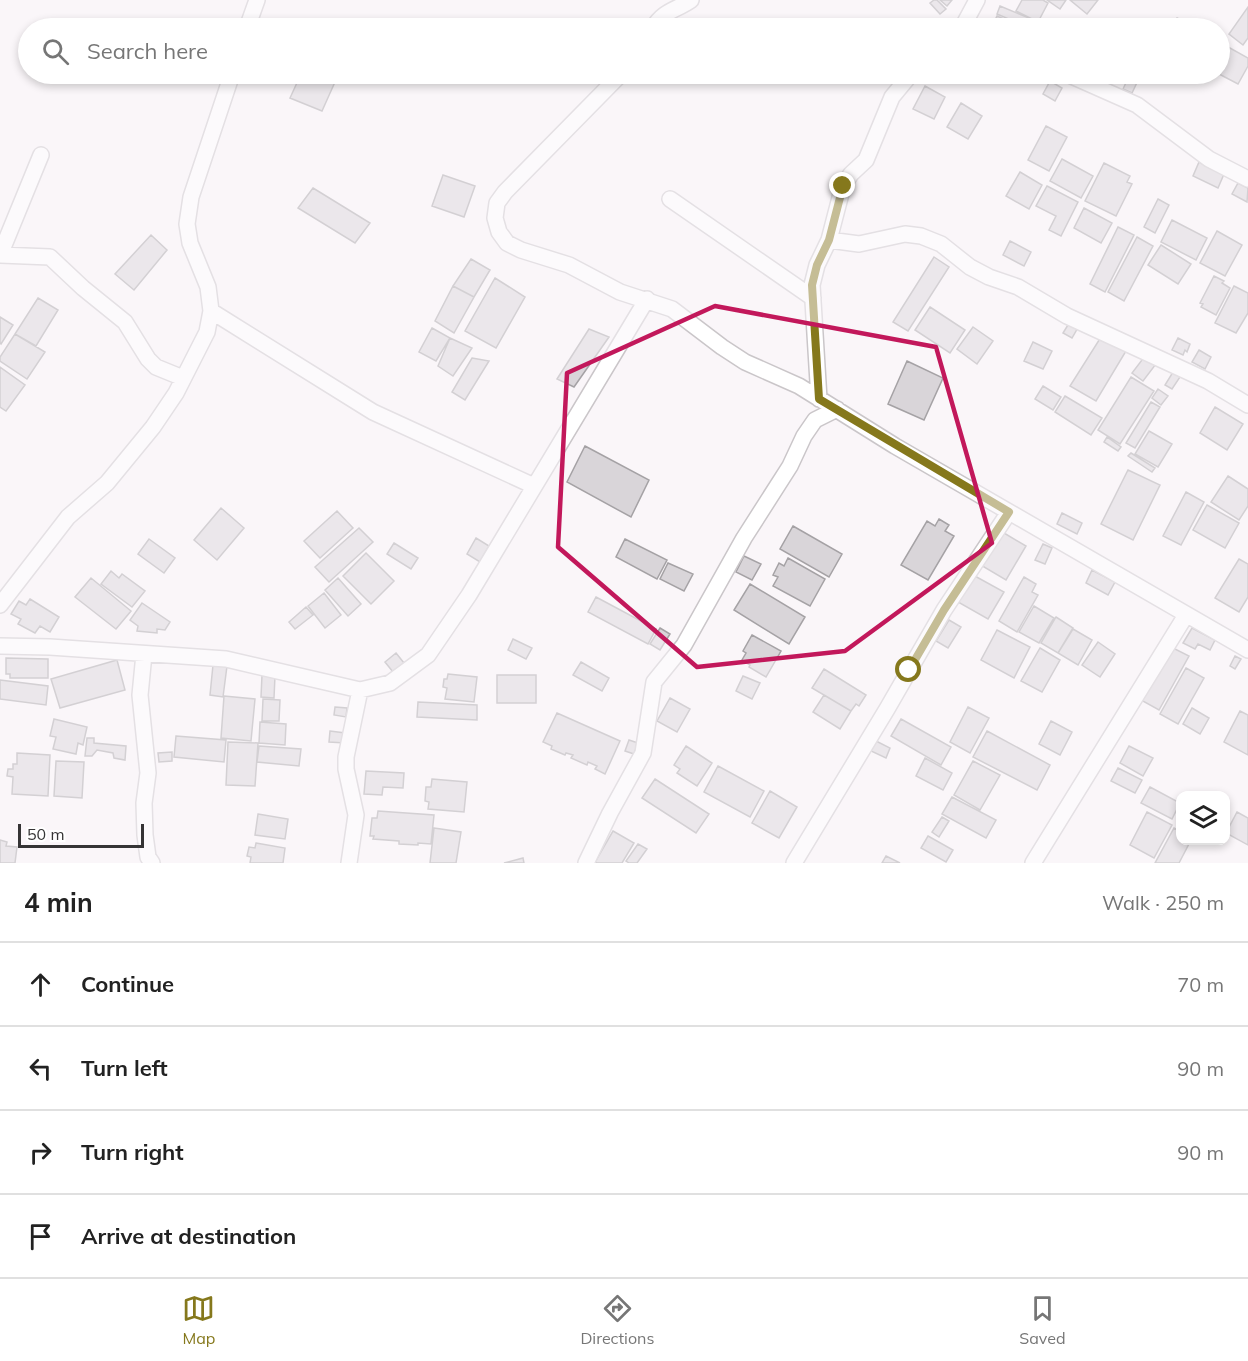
<!DOCTYPE html>
<meta charset="utf-8">
<style>
:root{--surface:#fff;--page:#f6f6f6;--text:#222;--muted:#767676;--line:#e0e0e0;--accent:#85781c}
body{margin:0;font-family:Mulish,sans-serif;background:var(--page);color:var(--text)}
.controls{position:absolute;right:18px;bottom:18px;display:grid;overflow:hidden;border-radius:12px;box-shadow:0 3px 9px #0003}
.controls button{width:54px;height:54px;display:grid;place-items:center;padding:0;border:0;border-bottom:2px solid var(--line);background:var(--surface);color:var(--text);font:30px sans-serif}
.scale{position:absolute;left:18px;bottom:15px;width:126px;box-sizing:border-box;padding-left:6px;border:3px solid #353435;border-top:0;font-size:16px;line-height:21px;white-space:nowrap;color:#353435;-webkit-text-stroke:4px #fff;paint-order:stroke}
.stop{position:absolute;width:18px;height:18px;margin:-14px;border:4px solid #85781c;border-radius:50%;background:#fff}
.stop.end{background:#85781c;border-color:#fff;box-shadow:0 2px 6px #0008}
.list{margin:0;padding:0;list-style:none}
h2{display:flex;justify-content:space-between;align-items:center;height:78px;margin:0;padding:0 24px;font-size:26px}
h2 small{font-size:20px;font-weight:400;color:var(--muted)}
.list li{display:grid;grid-template-columns:39px 1fr auto;gap:18px;align-items:center;box-sizing:border-box;height:84px;padding:0 24px;border-top:2px solid var(--line)}
.list b{display:block;font-size:22px;white-space:nowrap}
.list em{font-size:20px;font-style:normal;color:var(--muted)}
.icon{flex:none;width:33px;height:33px;fill:none;stroke:currentColor;stroke-width:2;stroke-linecap:round;stroke-linejoin:round}
.map{position:relative;flex:none;width:1248px;height:863px;overflow:hidden}
.search{position:absolute;background:var(--surface);box-shadow:0 3px 9px #0003;left:18px;right:18px;top:18px;height:66px;display:flex;align-items:center;gap:15px;box-sizing:border-box;padding:0 21px;border-radius:33px;color:var(--muted);font-size:22px}
.sheet{height:414px;background:var(--surface)}
nav{display:flex;justify-content:space-around;align-items:center;box-sizing:border-box;height:84px;border-top:2px solid var(--line);background:var(--surface);font-size:16px;color:var(--muted)}
nav a{display:grid;justify-items:center;gap:3px}
nav .on{color:var(--accent)}
.map>svg:first-child{display:block}
.building{fill:#d9d5d9;stroke:#a5a2a5;stroke-width:1.5}
.lines{fill:none;stroke-linecap:round;stroke-linejoin:round}
.street-casing{stroke:#cac6c9;stroke-width:18}
.street{stroke:#fff;stroke-width:15}
.route{stroke:#85781c;stroke-width:8}
.marked{fill:none;stroke:#c2185b;stroke-width:4.5;stroke-linejoin:round}
</style>
<div class="map">
<svg width="1248" height="863" viewBox="0 0 1248 863">
<rect width="100%" height="100%" fill="#faf6f9"/>
<path class="building" d="M934 0H937L946 9 940 14 930 3Z
M940 0H952L947 6Z
M1022 0H1043L1048 3 1038 22 1016 11Z
M1047 0H1066L1060 9Z
M1070 0H1098L1087 14Z
M1000 6 1029 18 1025 26 997 14Z
M1248 7V38L1243 45 1229 34Z
M997 16 1022 27V28H998L992 26Z
M1177 18 1198 28H1171Z
M1221 43 1248 58V66L1238 84 1219 74 1220 46Z
M301 74H315L335 82 322 111 290 98Z
M1009 74H1022L1018 79Z
M1130 74H1141L1132 93 1123 89Z
M1050 81 1062 88 1055 101 1043 94Z
M925 86 945 97 934 119 913 109Z
M961 103 982 116 968 139 947 127Z
M1046 126 1067 137 1049 171 1028 160Z
M1062 159 1093 176 1081 198 1050 181Z
M1199 162 1224 174 1218 188 1193 176Z
M1104 163 1130 176 1127 182 1132 184 1116 216 1085 201Z
M1020 172 1042 185 1029 209 1006 196Z
M443 175 475 186 464 217 432 206Z
M1238 183 1248 188 1247 202 1232 194Z
M1047 186 1078 202 1061 236 1049 230 1056 216 1036 206Z
M313 188 370 223 355 243 298 208Z
M1158 199 1169 205 1155 233 1144 227Z
M1084 208 1112 223 1101 243 1074 228Z
M1172 220 1207 238 1196 260 1161 242Z
M1118 227 1134 235 1105 292 1090 284Z
M1217 231 1242 245 1225 276 1200 263Z
M151 235 167 250 134 290 115 274Z
M1137 237 1153 246 1124 301 1108 292Z
M1010 241 1031 252 1024 266 1003 255Z
M1161 245 1191 264 1178 284 1148 265Z
M934 257 949 267 908 331 893 322Z
M471 259 490 270 474 297 453 286Z
M1214 276 1224 281 1222 283 1230 288 1216 315 1201 307 1203 304 1200 303Z
M495 278 525 297 496 348 465 331Z
M453 286 474 297 454 333 435 321Z
M1234 286 1248 293V313L1236 333 1215 323Z
M38 298 58 310 36 346 15 334Z
M930 307 965 330 950 353 915 330Z
M0 317 13 325 1 344 0 343Z
M1071 320 1080 324 1072 338 1063 333Z
M973 327 993 341 977 364 957 349Z
M432 328 450 338 436 361 419 352Z
M589 329 609 337 574 387 557 379Z
M15 334 45 352 27 379 0 361V357Z
M1101 337 1126 351 1096 401 1070 386Z
M450 338 472 348 453 376 438 366Z
M1178 338 1190 344 1187 352 1185 350 1183 355 1172 350Z
M1033 342 1052 351 1043 369 1024 361Z
M1199 350 1211 357 1205 369 1192 362Z
M1145 356 1156 364 1143 381 1132 373Z
M472 358 489 361 465 400 452 392Z
M907 361 943 378 924 420 888 404Z
M0 367 25 385 6 411 0 407Z
M1173 372 1180 377 1172 389 1165 385Z
M1131 377 1154 391 1120 444 1098 430Z
M1043 386 1061 397 1053 410 1035 399Z
M1158 389 1168 396 1161 405 1152 398Z
M1065 396 1102 418 1091 435 1055 412Z
M1151 402 1160 407 1135 448 1126 443Z
M1215 407 1243 424 1227 450 1200 433Z
M1149 431 1172 444 1158 467 1135 454Z
M1107 437 1121 447 1118 451 1104 442Z
M585 446 649 480 631 517 567 482Z
M1131 453 1155 468 1152 472 1128 456Z
M1128 470 1160 485 1133 540 1101 524Z
M1228 476 1248 489V506L1239 520 1211 502Z
M1186 492 1204 502 1181 545 1163 536Z
M1207 505 1239 523 1225 548 1193 530Z
M221 508 244 528 217 560 194 540Z
M337 511 353 528 320 558 304 541Z
M1062 513 1082 523 1077 534 1057 524Z
M939 519 949 525 945 531 954 536 928 580 901 565 927 521 935 526Z
M793 526 842 554 829 577 780 549Z
M359 528 373 542 329 582 315 567Z
M999 530 1026 546 1006 580 979 564Z
M476 538 489 546 480 562 467 554Z
M149 539 175 558 164 573 138 554Z
M625 539 667 560 657 579 616 557Z
M394 543 418 558 411 569 387 554Z
M1043 544 1052 548 1045 564 1035 560Z
M366 553 394 581 371 604 343 576Z
M744 556 761 564 752 580 736 572Z
M788 558 825 579 810 606 773 586 778 577 773 575 779 563 784 566Z
M1239 559 1248 564V597L1239 612 1215 598Z
M668 563 693 574 684 591 660 579Z
M1092 570 1115 582 1108 595 1086 583Z
M111 571 119 578 122 574 145 591 132 607 101 584Z
M973 575 1004 592 988 619 958 602Z
M1024 577 1036 584 1032 592 1038 595 1017 632 999 621Z
M91 578 131 611 116 629 75 597Z
M338 578 361 604 348 616 325 590Z
M750 584 805 617 789 644 734 610Z
M324 593 341 615 325 628 308 606Z
M596 597 656 629 648 644 588 612Z
M30 599 59 617 50 632 40 626 35 633 18 624 21 619 11 614 19 601 26 605Z
M142 603 170 622 165 630 157 629V633L137 631 138 626 130 620Z
M1034 606 1054 618 1039 643 1019 632Z
M306 607 313 615 295 629 289 622Z
M1056 617 1073 628 1058 653 1041 643Z
M949 620 961 627 948 648 936 641Z
M660 628 670 634 660 650 650 644Z
M1192 628 1215 640 1210 650 1198 644 1195 649 1183 643Z
M1073 629 1092 640 1078 665 1058 653Z
M997 630 1030 647 1014 678 981 660Z
M752 635 781 651 766 677 749 667 750 665 742 660 746 653 743 651Z
M513 639 532 648 526 659 508 650Z
M1098 642 1115 654 1100 677 1082 665Z
M1171 647 1189 656 1159 710 1141 700Z
M1040 648 1060 660 1042 692 1021 681Z
M396 653 404 663 393 672 385 662Z
M1235 656 1241 659 1235 669 1230 666Z
M6 658 48 659V678H10V674H6Z
M117 660 125 690 60 708 51 679Z
M581 662 609 678 602 691 573 675Z
M213 665 227 666 223 697 210 695Z
M1186 668 1204 678 1178 724 1160 714Z
M824 669 866 695 859 706 856 704 851 711 812 688Z
M448 674 477 677 474 702 445 699 447 688 443 687 444 679H447Z
M262 675 275 676 274 698 261 697Z
M497 675H536V703H497Z
M743 676 760 683 752 699 736 691Z
M0 680 48 686 46 705 0 699Z
M824 695 851 711 840 729 813 712Z
M224 696 255 699 251 741 221 738Z
M670 698 690 709 677 732 657 721Z
M263 699 280 700 279 721H262Z
M418 702 477 705V720L417 717Z
M335 707 347 708 346 717 334 715Z
M968 707 989 718 970 753 950 742Z
M1192 708 1209 718 1200 734 1183 724Z
M1240 711 1248 715V755L1224 742Z
M557 713 620 741 605 774 595 769 597 766 588 762 587 765 571 758 573 755 566 753 565 755 551 749 552 746 543 742Z
M54 719 87 727 83 745 78 743 76 754 53 749 56 737 50 736Z
M901 719 951 747 941 765 891 736Z
M1051 721 1072 732 1060 755 1039 744Z
M260 722 286 724 285 745 259 743Z
M330 731 345 733V743L329 742Z
M987 731 1050 765 1037 790 973 757Z
M176 736 226 740 224 762 174 757Z
M87 738H94V743L126 746 125 760 114 758 113 753 97 750 92 756H85Z
M629 740 638 743 634 754 625 751Z
M876 741 890 748 886 758 871 751Z
M228 742 258 743 255 786 226 785Z
M259 746 301 749 299 766 257 762Z
M686 746 712 763 697 786 677 773 680 769 674 765Z
M1129 746 1153 758 1143 776 1120 763Z
M172 752V761L159 762 158 753Z
M17 753 50 755 48 796 12 794 13 777 7 776 8 769H13V764H17Z
M925 758 952 773 943 790 916 776Z
M56 761 84 762 82 798 54 796Z
M973 761 1000 775 980 810 954 795Z
M718 766 764 791 750 817 704 792Z
M1118 768 1142 780 1135 793 1111 781Z
M366 771 404 773 403 788 383 787 382 795 364 794Z
M432 779 467 782 464 812 428 809 429 802 425 801 426 787H431Z
M655 779 709 814 696 833 642 798Z
M1150 787 1180 803 1172 819 1141 803Z
M770 791 797 807 779 838 752 823Z
M952 797 996 820 986 838 942 814Z
M378 811 434 815 431 844 418 843V845L399 844V841L373 839 374 836H370L372 818H377Z
M1147 812 1172 825 1154 858 1130 845Z
M1237 812 1248 818V845L1226 833Z
M258 814 288 819 285 839 255 835Z
M942 817 949 821 939 837 932 832Z
M434 828 461 832 456 863H430Z
M1174 828 1180 831V840H1191L1179 863H1155Z
M613 831 634 843 622 863H597L595 862Z
M928 836 953 850 946 862 921 848Z
M0 840 7 842 6 846 17 847 15 863H0Z
M256 843 285 848 283 863H250L251 857 247 856 249 847 255 848Z
M638 844 647 849 637 863H629L626 861Z
M886 856 900 863H882Z
M523 858 524 863H504Z"/>
<g class="lines">
<g class="street-casing">
<path id="street" d="M247 28 257 0
M653 28C664 10 675 11 691 0
M962 28 977 0
M621 74 505 192 497 203 495 218 499 232 507 243 521 250 569 265 620 292 672 309 722 347 745 362 799 386 895 446 1248 650
M1067 74 1137 105 1209 159 1248 179
M670 199 813 298
M829 240 859 244 905 234 921 236 941 244 970 267 989 277 1018 287 1067 316 1208 381 1248 405
M0 255 50 257 83 288 125 322 148 359 156 367 183 378
M0 255 41 155
M211 311 373 412 534 486
M819 399 812 285 817 265 829 240 843 186 851 174 866 160 892 97 911 74
M0 605 68 517 107 483 153 427 176 393 207 332 211 311 208 287 190 243 187 224 191 197 232 74
M0 646 50 647 226 659 360 690 390 683 428 655 469 595 647 299
M144 654 140 695 148 773 144 803 145 835 148 857 152 863
M349 863 356 815 346 769V757L360 690
M586 863 610 813 643 753 654 682 684 645 744 538 790 466 804 436 815 420 837 409
M794 863 887 709 944 610 1009 512
M1033 863 1186 615"/>
</g>
<use href="#street" class="street"/>
</g>
<g class="lines">
<path class="route" d="M843 186 829 240 817 265 812 285 819 399 1009 512 944 610 909 670"/>
</g>
<path d="M0 0H1248V863H0ZM715 306 936 347 992 543 845 651 697 667 558 547 567 373Z" fill="#faf6f9" fill-opacity=".55" fill-rule="evenodd"/>
<path class="marked" d="M715 306 936 347 992 543 845 651 697 667 558 547 567 373Z"/>
</svg>
<div class="controls">
<button><svg class="icon" aria-label="layers" viewBox="0 0 24 24"><path d="M12 4l9 5-9 5-9-5zM3 14l9 5 9-5"/></svg></button>
</div>
<div class="scale">50 m</div>
<div class="stop" style="left:909px;top:670px"></div>
<div class="stop end" style="left:843px;top:186px"></div>
<div class="search"><svg class="icon" aria-label="search" viewBox="0 0 24 24"><circle cx="10" cy="10" r="6"/><path d="M15 15l6 6"/></svg>Search here</div>
</div>
<section class="sheet">
<h2>4 min<small>Walk · 250 m</small></h2>
<ul class="list">
<li><svg class="icon" aria-label="ahead" viewBox="0 0 24 24"><path d="M12 20V5M6 11l6-6 6 6"/></svg><div><b>Continue</b></div><em>70 m</em></li>
<li><svg class="icon" aria-label="left" viewBox="0 0 24 24"><path d="M17 20v-9H6M10 6l-5 5 5 5"/></svg><div><b>Turn left</b></div><em>90 m</em></li>
<li><svg class="icon" aria-label="right" viewBox="0 0 24 24"><path d="M7 20v-9h11M14 6l5 5-5 5"/></svg><div><b>Turn right</b></div><em>90 m</em></li>
<li><svg class="icon" aria-label="arrive" viewBox="0 0 24 24"><path d="M6 21V4h12l-3 4 3 4H6"/></svg><div><b>Arrive at destination</b></div></li>
</ul>
</section>
<nav>
<a class="on"><svg class="icon" aria-label="map" viewBox="0 0 24 24"><path d="M3 6l6-2 6 2 6-2v14l-6 2-6-2-6 2zM9 4v14M15 6v14"/></svg>Map</a>
<a><svg class="icon" aria-label="directions" viewBox="0 0 24 24"><path d="M12 3l9 9-9 9-9-9zM9 14v-3h6M13 9l2 2-2 2"/></svg>Directions</a>
<a><svg class="icon" aria-label="saved" viewBox="0 0 24 24"><path d="M7 4h10v16l-5-4-5 4z"/></svg>Saved</a>
</nav>
